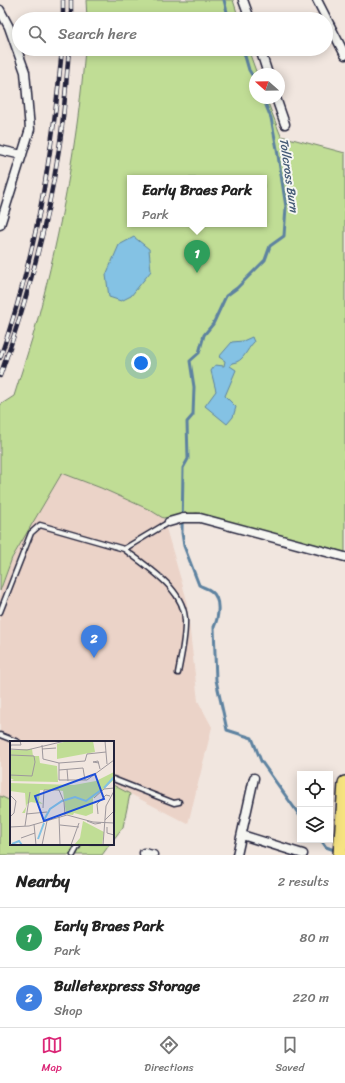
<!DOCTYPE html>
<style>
:root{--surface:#fff;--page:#f2f2f2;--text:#222;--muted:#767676;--line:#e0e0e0;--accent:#db2777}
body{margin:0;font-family:Sriracha,sans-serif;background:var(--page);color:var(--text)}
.controls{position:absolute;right:12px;bottom:12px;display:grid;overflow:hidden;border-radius:0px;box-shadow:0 2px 10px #0003}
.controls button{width:36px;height:36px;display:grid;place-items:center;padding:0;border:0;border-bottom:1px solid var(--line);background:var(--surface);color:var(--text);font:20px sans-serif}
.compass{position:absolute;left:249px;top:68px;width:36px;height:36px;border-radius:50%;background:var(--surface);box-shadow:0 2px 10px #0003;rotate:290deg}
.you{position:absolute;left:141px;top:363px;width:14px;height:14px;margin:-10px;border:3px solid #fff;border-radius:50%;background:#1a73e8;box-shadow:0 0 0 6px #1a73e833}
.badge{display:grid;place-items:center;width:26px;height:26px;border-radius:50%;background:var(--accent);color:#fff;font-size:13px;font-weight:700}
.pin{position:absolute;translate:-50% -33px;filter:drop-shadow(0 1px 2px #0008)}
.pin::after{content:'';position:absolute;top:21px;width:14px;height:12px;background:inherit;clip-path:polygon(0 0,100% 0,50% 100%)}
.popup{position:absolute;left:127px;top:175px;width:140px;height:52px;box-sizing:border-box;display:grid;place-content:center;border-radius:0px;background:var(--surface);filter:drop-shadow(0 1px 3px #0005);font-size:13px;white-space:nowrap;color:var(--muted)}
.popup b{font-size:15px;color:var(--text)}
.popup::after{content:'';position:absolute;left:50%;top:100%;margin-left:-8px;border:8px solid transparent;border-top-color:var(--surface)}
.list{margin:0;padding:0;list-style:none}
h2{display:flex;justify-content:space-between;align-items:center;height:52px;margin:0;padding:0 16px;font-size:17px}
h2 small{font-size:13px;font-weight:400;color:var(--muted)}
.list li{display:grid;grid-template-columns:26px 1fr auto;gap:12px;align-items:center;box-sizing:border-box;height:60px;padding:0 16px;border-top:1px solid var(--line)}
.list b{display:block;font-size:15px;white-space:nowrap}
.list p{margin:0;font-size:13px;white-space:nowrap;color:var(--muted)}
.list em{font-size:13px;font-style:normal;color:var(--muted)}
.icon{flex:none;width:22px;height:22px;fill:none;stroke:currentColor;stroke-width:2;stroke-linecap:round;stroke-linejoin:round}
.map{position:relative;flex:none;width:345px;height:855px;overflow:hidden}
.search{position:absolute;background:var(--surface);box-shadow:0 2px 10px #0003;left:12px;right:12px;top:12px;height:44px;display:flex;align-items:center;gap:10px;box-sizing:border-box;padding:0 14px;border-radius:22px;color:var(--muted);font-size:15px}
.sheet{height:172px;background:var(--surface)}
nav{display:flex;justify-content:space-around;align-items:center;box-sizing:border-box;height:56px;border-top:1px solid var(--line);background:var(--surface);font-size:11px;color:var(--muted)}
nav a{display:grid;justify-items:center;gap:2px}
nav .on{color:var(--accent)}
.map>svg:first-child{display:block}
.built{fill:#ebd3c8}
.green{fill:#c0dd95;stroke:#718068;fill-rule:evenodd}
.water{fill:#84c2e4;stroke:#5d82a0}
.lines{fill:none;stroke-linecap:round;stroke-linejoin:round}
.stream{stroke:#5d82a0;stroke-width:3}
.lane-casing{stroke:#22223b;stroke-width:7}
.street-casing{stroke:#22223b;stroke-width:11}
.primary-casing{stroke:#22223b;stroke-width:16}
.lane{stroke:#f6f6f2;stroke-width:4}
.street{stroke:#f6f6f2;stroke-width:8}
.primary{stroke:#f6e381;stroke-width:13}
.rail-casing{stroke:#22223b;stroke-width:4.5}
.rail{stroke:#f6f6f2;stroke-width:3;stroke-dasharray:9;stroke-linecap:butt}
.labels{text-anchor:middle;stroke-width:4;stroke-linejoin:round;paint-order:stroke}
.water-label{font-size:12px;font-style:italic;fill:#445a76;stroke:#f6f6f2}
.inset-river{fill:none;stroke:#84c2e4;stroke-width:2}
.inset-road{fill:none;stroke:#9e989d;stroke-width:1}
.view{fill:#1d4ed8;fill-opacity:0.15;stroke:#1d4ed8;stroke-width:2}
.inset-edge{fill:none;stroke:#22223b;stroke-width:2}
</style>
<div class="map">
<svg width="345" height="855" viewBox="0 0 345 855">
<rect width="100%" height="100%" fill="#f1e6df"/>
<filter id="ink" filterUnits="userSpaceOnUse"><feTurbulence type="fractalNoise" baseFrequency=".025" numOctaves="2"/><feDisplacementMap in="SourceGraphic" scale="8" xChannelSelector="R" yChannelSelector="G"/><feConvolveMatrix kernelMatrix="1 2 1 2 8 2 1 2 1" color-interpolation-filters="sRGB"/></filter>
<g filter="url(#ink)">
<path class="built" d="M62 473 101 488 150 510 163 518 186 597 198 701 212 727 188 824 113 785V742H11V801L0 796V591L12 558Z"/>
<path class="green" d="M86 0H233L239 19H87Z
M85 49H248L257 74H255V98H266L281 136 345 153V553L267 533 197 513 163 518 150 510 101 488 62 473 12 558 0 591V405L14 396C22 370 31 344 38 318 61 230 78 140 85 49ZM130 178H264V224H130Z
M113 785 130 794 123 827 113 840Z
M0 796 11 801V844H110L102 855H0Z"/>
<path class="water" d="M134 237 149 249 151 271 131 296 121 301 109 297 106 275 119 245Z
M252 337 254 342C246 350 244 362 232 363L230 366 236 370 225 396 236 407 233 417 227 424 205 406 216 391 211 371 215 365 224 366 225 361 219 357 232 342 243 341Z"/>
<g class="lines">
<path class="stream" d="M224 0 228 16 231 19
M243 49 249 70 255 80
M263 98 271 118 277 149 286 207 284 236 270 246 265 260 237 288 226 296 213 324 204 335 199 353 190 361 194 387 193 415 187 422 188 459 183 468 182 533 184 546 199 585C202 587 207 588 211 591 221 598 219 617 214 627L216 680 227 730 252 738 261 761 300 816
M321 840 326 847 337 851"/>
<g class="lane-casing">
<path id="lane" d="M124 549C148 568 187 590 185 624 185 640 181 657 178 673
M0 612 31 533 40 525 124 549 169 522
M0 735 18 742
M113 779 174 803 179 802
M73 855 79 844"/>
</g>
<g class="street-casing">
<path id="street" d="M243 0 250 19
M317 0 345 55
M0 10 9 27 25 72 30 129 0 225
M260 49 268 74
M276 98 285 124
M0 150 22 155
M169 522 183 518H200L345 557
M242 835 303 854
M144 853 153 855
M237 855 254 778"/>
</g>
<g class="primary-casing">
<path id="primary" d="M340 855 345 783"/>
</g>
<use href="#lane" class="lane"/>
<use href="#street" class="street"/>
<use href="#primary" class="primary"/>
<g class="rail-casing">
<path id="rail" d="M63 0V19
M71 0V19
M0 358C36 256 52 157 62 49
M0 376C26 304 46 231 58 155 64 120 66 84 69 49"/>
</g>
<use href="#rail" class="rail"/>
</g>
</g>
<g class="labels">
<g class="water-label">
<text transform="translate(289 175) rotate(82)" y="4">Tollcross Burn</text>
</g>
</g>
<g transform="translate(10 741)">
<rect width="104" height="104" fill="#f1e6df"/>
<path d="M57 0H83L85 11 47 18V3ZM22 8 23 15H29L30 22 47 25 48 41 0 40 4 39 0 37V9ZM104 31V39L83 57V72L76 75 64 72 63 74 56 73 53 50 46 49H30L29 60 33 63 21 61 17 63 15 72H12L16 66 15 52 0 50V42L64 44 86 40ZM73 80 94 91 92 104H64L70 97Z" fill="#c0dd95"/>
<path class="inset-river" d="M94 47 104 36M34 79 40 68 52 60 65 56 76 60 91 49M28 98 34 82M2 103 9 100 12 104"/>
<path class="inset-road" d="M95 0 97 23M32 4 33 18 49 22M0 8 17 9 55 0M0 8 1 4H11L10 0M32 8 46 7M96 11 77 13 75 20 49 22V39H77L104 19M0 14 24 15 25 21 22 35 0 34M89 22 83 21 88 20 90 28M57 28 58 40M49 29 73 27 75 39M0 54 6 60 4 72 0 76M84 57 94 48 104 47M33 67 34 49H49L54 61 55 74M16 73 37 71M88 73 87 63 96 54 100 55M49 75 50 104M95 79 104 70M77 80 85 83 91 82M24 83 26 104M50 84 69 86M15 85 20 51M0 86 19 85 57 74 83 81 104 82M97 86V92L104 94M11 97 25 92M32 104 37 80M61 104 69 82M93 104 96 65 104 50"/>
<path class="view" d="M85 33 94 58 34 80 25 55Z"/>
<rect width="104" height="104" class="inset-edge"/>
</g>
</svg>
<div class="controls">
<button><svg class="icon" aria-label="locate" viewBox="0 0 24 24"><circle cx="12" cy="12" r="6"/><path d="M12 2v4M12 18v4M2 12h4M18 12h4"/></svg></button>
<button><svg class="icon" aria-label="layers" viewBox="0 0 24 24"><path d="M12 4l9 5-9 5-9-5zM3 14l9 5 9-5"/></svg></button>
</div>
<svg class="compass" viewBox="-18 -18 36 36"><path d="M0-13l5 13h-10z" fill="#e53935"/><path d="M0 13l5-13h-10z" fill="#767676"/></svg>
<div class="you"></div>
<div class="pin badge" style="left:197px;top:273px;background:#2e9e5b">1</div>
<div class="popup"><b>Early Braes Park</b>Park</div>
<div class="pin badge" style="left:94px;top:658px;background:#3f7fe0">2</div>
<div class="search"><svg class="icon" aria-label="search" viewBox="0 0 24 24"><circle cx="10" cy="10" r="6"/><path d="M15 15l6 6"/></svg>Search here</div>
</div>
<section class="sheet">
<h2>Nearby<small>2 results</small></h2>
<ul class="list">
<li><span class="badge" style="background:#2e9e5b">1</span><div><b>Early Braes Park</b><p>Park</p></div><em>80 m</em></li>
<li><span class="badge" style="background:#3f7fe0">2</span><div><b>Bulletexpress Storage</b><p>Shop</p></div><em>220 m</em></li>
</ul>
</section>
<nav>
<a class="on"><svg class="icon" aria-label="map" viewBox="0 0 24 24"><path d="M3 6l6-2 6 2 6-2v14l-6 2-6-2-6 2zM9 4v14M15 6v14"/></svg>Map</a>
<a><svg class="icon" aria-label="directions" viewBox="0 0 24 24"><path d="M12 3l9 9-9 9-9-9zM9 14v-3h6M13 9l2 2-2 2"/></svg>Directions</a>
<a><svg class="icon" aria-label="saved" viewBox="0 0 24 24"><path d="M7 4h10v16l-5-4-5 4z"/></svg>Saved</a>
</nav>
